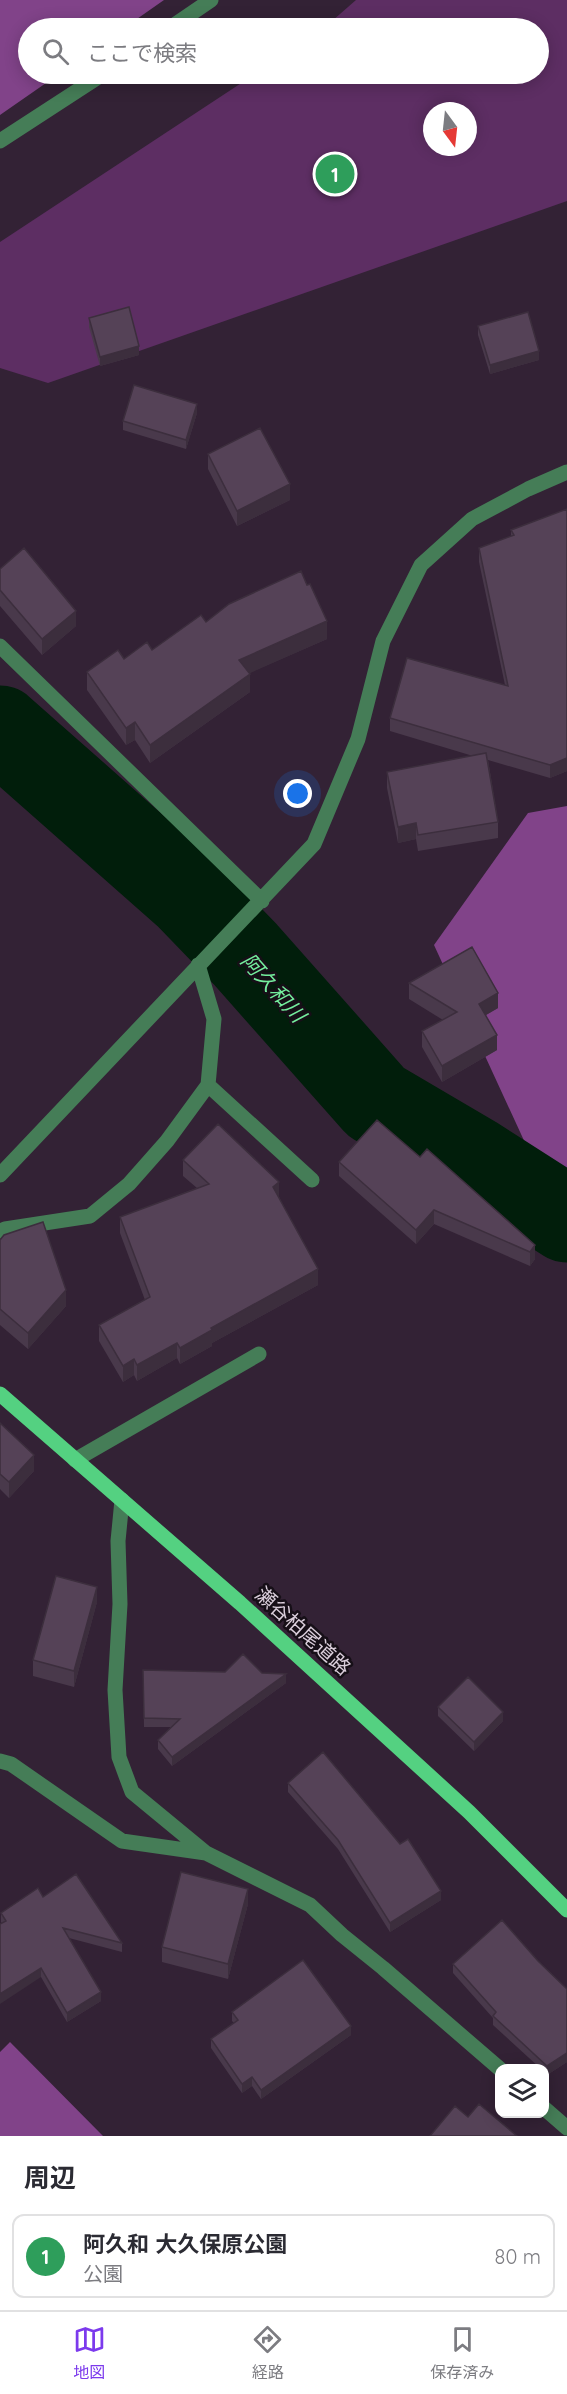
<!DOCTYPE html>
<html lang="ja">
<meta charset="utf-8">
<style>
:root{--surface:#fff;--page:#f7f7f7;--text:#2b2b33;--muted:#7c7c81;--line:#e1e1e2;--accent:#7c3aed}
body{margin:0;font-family:Quicksand,"Noto Sans JP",sans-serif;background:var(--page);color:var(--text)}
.controls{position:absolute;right:18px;bottom:18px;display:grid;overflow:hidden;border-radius:12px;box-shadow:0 3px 15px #0003}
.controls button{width:54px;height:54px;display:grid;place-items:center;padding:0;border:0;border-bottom:2px solid var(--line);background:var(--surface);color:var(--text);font:30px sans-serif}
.compass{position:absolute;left:423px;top:102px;width:54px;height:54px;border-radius:50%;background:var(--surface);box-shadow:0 3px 15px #0003;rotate:165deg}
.you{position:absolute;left:298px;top:794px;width:21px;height:21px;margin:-15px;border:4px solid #fff;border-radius:50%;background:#1a73e8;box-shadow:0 0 0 9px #1a73e833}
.badge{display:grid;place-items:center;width:39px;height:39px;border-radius:50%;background:var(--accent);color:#fff;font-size:20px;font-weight:700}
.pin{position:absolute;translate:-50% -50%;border:3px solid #fff;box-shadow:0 2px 6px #0006}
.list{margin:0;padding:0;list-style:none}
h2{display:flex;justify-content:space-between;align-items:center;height:78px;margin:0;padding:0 24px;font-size:26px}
h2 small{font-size:20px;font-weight:400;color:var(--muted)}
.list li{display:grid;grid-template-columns:39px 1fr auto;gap:18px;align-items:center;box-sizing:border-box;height:84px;margin:0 12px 12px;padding:0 12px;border:2px solid var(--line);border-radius:12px}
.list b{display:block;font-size:22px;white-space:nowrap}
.list p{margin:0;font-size:20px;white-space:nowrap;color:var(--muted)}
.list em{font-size:20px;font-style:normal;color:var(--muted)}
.icon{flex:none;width:33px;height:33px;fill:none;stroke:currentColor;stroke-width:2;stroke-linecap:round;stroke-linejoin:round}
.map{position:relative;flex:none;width:567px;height:2136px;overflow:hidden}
.search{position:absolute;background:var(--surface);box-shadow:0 3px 15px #0003;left:18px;right:18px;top:18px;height:66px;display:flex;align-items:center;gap:15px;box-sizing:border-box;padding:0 21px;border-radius:33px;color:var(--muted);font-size:22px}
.sheet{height:174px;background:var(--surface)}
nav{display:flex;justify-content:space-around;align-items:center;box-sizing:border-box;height:84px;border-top:2px solid var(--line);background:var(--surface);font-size:16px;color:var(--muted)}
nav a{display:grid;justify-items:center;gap:3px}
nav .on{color:var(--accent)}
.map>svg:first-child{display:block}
.green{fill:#5d2e63;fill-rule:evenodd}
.forest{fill:#814389}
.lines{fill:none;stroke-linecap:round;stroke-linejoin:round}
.river{stroke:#011e0b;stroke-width:87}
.minor{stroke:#457d57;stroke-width:15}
.major{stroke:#54d181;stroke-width:15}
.wall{fill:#49394b}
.shaded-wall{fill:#3c2e3d}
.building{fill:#554257;stroke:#3c2e3d;stroke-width:1.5}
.labels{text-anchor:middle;stroke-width:5;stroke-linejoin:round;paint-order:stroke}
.street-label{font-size:20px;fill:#dacedb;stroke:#160f17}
.water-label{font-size:21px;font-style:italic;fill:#74ed9d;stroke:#160f17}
</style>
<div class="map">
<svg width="567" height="2136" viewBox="0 0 567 2136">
<rect width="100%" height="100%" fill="#332235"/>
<path class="green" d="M356 0H567V201L48 383 0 368V242L255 74H538V28H324ZM432 111H468V147H432Z"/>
<path class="forest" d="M0 0H164L124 28H28V74H59L0 115Z
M567 806V1234L434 945 528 813Z
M10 2042 103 2136H0V2052Z"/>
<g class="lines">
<path class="river" d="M0 729 189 896 245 954 376 1102 473 1159 567 1219"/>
<path class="minor" d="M170 28 211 0
M0 141 103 74
M0 646 262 901
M208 1085 312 1180
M0 1175 314 844 358 739 383 641 421 565 472 519 528 489 567 472
M0 1231 5 1229 90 1216 129 1184 167 1141 208 1085 214 1019 198 965
M75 1460 259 1354
M122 1500 118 1541 120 1604 115 1690 119 1757 132 1792 206 1853 310 1905 342 1935 383 1968 500 2069
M0 1761 11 1764 122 1841 206 1853
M544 2108 567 2128"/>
<path class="major" d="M0 1394 240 1603 469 1812 567 1910"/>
</g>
<path class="wall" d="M89 318 139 355 100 366 89 327Z
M478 326 539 360 490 374 478 335Z
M197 413 186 449 123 430V421Z
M208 454 290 500 237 526 208 469Z
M567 509V771L550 778 488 760 498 822V838L418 851 416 839 398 843 387 788V772L473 756 390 731V718L505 685 479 562V548L511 536V530Z
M0 569 76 626 42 655 0 606Z
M206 622 327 639 249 673 250 692 150 763 135 740 126 745 87 690V672L152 650Z
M409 983 498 1008 486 1015 497 1050 442 1082 422 1047V1031L443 1020 409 999Z
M420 1157 535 1245V1259L530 1266 434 1224 416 1244 339 1176V1162Z
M183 1160 279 1197 318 1285 212 1343V1346L180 1364 177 1358 137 1381 134 1375 123 1382 99 1341V1325L145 1300 120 1233V1217L197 1188 183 1176Z
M0 1240 66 1306 28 1349 0 1325Z
M0 1423 34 1471 9 1498 0 1489Z
M97 1602 74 1687 33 1676V1660Z
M143 1670 262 1673 286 1683 172 1766 158 1749V1740L171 1727H144Z
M438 1707 503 1721 474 1751 438 1716Z
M288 1783 441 1900 390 1932 338 1849 288 1792Z
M43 1897 122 1943V1952L69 1938 101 2001 67 2022 41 1977 1 1922V1913Z
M248 1904 228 1979 162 1962V1947Z
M538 1961 567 1989V2062L547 2075 544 2073V2068H540L493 2025V2018L453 1973V1964Z
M232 2012 351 2035 261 2099 252 2086 242 2093 211 2048V2039L234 2023 232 2021Z"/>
<path class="shaded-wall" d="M139 346V355L100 366V357Z
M539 351V360L490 374V365Z
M197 404V413L186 449V440Z
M290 484V500L237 526V511Z
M76 611V626L42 655V639Z
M327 621V639L239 678V660Z
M250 674V692L150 763V745Z
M135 722V740L126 745V728Z
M567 758V771L550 778V765Z
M416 823V839L398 843V827Z
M498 993V1008L479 1019V1004Z
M497 1035V1050L442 1082V1066Z
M279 1182V1197L273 1187Z
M434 1210V1224L416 1244V1230Z
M535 1245V1259L530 1266V1252Z
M318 1269V1285L212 1343V1346L180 1364V1348L211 1328Z
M66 1290V1306L28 1349V1333Z
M177 1343V1358L137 1381V1365Z
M134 1359V1375L123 1382V1366Z
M34 1455V1471L9 1498V1482Z
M97 1587V1602L74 1687V1671Z
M286 1674V1683L172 1766V1757Z
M503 1712V1721L474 1751V1742Z
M248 1889V1904L228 1979V1964Z
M441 1891V1900L390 1932V1923Z
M41 1968V1977L0 2004V1994Z
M101 1992V2001L67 2022V2013Z
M351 2026V2035L261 2099V2090Z
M567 2053V2062L547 2075V2066Z
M252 2077V2086L242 2093V2084Z"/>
<path class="building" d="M129 307 139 346 100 357 89 318Z
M528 312 539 351 490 365 478 326Z
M134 385 197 404 186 440 123 421Z
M260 428 290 484 237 511 208 454Z
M567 509V758L550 765 390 718 407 658 508 686 479 548 514 535 511 530Z
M24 548 76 611 42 639 0 590V569Z
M301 571 307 585 310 584 327 621 239 660 250 674 150 745 135 722 126 728 87 672 118 650 124 659 147 642 152 650 201 615 206 622 229 604Z
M486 753 498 822 418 835 416 823 398 827 387 772Z
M472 947 498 993 479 1004 497 1035 442 1066 422 1031 457 1012 409 983Z
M377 1120 420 1157 427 1149 535 1245 530 1252 434 1210 416 1230 339 1162Z
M218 1124 279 1182 273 1187 318 1269 211 1328 212 1330 180 1348 177 1343 137 1365 134 1359 123 1366 99 1325 150 1297 120 1217 209 1184 183 1160Z
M43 1222 66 1290 28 1333 0 1309V1240L4 1235Z
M0 1423 34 1455 9 1482 0 1474Z
M56 1576 97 1587 74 1671 33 1660Z
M243 1654 262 1673 286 1674 172 1757 158 1740 180 1719 144 1718 143 1670 225 1672Z
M468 1677 503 1712 474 1742 438 1707Z
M323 1752 400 1844 408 1839 441 1891 390 1923 338 1840 288 1783Z
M181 1872 248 1889 228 1964 162 1947Z
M76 1874 122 1943 63 1928 101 1992 67 2013 41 1968 0 1994V1924L6 1921 1 1913 38 1888 43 1897Z
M502 1920 538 1961 567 1989V2053L547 2066 493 2016 496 2012 453 1964Z
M303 1960 351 2026 261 2090 252 2077 242 2084 211 2039 238 2020 232 2012Z
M479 2104 517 2136H430L455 2106 468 2117Z"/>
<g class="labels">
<g class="street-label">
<text transform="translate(303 1631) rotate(42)" y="7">瀬谷柏尾道路</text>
</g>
<g class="water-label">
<text transform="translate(273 988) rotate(48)" y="7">阿久和川</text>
</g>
</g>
</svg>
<div class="controls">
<button><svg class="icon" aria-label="layers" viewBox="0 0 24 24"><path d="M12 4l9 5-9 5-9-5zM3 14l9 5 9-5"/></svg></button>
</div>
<svg class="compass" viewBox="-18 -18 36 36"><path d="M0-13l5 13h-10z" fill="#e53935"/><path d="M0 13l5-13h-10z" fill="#7c7c81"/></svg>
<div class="you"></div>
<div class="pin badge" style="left:335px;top:174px;background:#2e9e5b">1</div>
<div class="search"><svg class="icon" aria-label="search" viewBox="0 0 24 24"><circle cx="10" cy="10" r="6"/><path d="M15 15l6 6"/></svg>ここで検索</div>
</div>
<section class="sheet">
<h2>周辺<small></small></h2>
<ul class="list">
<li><span class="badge" style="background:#2e9e5b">1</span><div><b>阿久和 大久保原公園</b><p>公園</p></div><em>80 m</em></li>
</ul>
</section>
<nav>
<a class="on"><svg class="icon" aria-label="map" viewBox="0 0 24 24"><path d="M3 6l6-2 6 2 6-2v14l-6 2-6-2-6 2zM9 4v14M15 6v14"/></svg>地図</a>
<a><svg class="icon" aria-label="directions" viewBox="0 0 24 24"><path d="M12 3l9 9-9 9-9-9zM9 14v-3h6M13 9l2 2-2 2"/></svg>経路</a>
<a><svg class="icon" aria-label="saved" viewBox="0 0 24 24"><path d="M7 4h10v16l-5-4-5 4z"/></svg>保存済み</a>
</nav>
